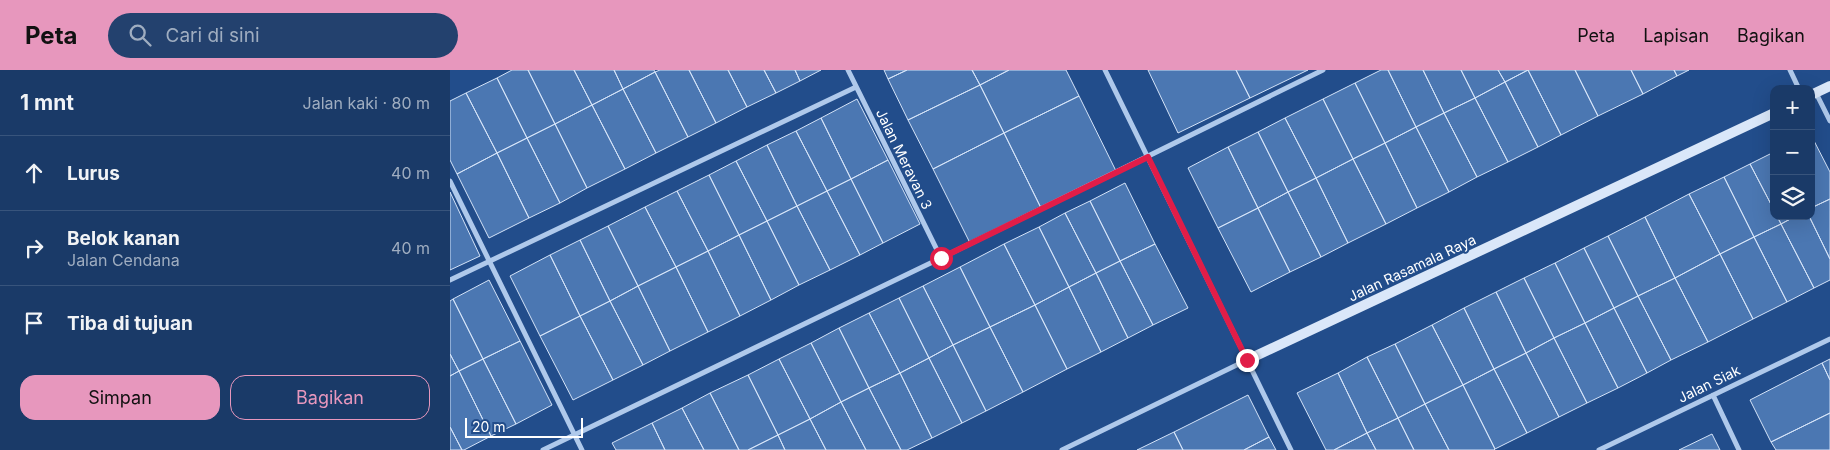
<!DOCTYPE html>
<html lang="id">
<meta charset="utf-8">
<style>
:root{--surface:#1a3a68;--page:#23416e;--text:#f1f3f6;--muted:#9fadc0;--line:#38547c;--accent:#e797bd}
body{margin:0;font-family:Inter,sans-serif;background:var(--page);color:var(--text)}
.controls{position:absolute;right:15px;top:15px;display:grid;overflow:hidden;border-radius:10px;box-shadow:0 5px 20px #0002}
.controls button{width:45px;height:45px;display:grid;place-items:center;padding:0;border:0;border-bottom:1px solid var(--line);background:var(--surface);color:var(--text);font:25px sans-serif}
.scale{position:absolute;left:15px;bottom:12px;width:118px;box-sizing:border-box;padding-left:5px;border:2px solid #fff;border-top:0;font-size:14px;line-height:18px;white-space:nowrap;color:#fff;-webkit-text-stroke:4px #224d8b;paint-order:stroke}
.stop{position:absolute;width:15px;height:15px;margin:-11px;border:4px solid #e11d48;border-radius:50%;background:#fff}
.stop.end{background:#e11d48;border-color:#fff;box-shadow:0 1px 5px #0008}
.list{margin:0;padding:0;list-style:none}
h2{display:flex;justify-content:space-between;align-items:center;height:65px;margin:0;padding:0 20px;font-size:21px}
h2 small{font-size:16px;font-weight:400;color:var(--muted)}
.list li{display:grid;grid-template-columns:32px 1fr auto;gap:15px;align-items:center;box-sizing:border-box;height:75px;padding:0 20px;border-top:1px solid var(--line)}
.list b{display:block;font-size:19px;white-space:nowrap}
.list p{margin:0;font-size:16px;white-space:nowrap;color:var(--muted)}
.list em{font-size:16px;font-style:normal;color:var(--muted)}
.actions{display:flex;gap:10px;padding:15px 20px}
.actions a{flex:1;padding:11px 0;border:1px solid var(--accent);border-radius:15px;text-align:center;font-size:18px;color:var(--accent)}
.actions .main{background:var(--accent);color:#111}
.icon{flex:none;width:28px;height:28px;fill:none;stroke:currentColor;stroke-width:2;stroke-linecap:round;stroke-linejoin:round}
.map{position:relative;flex:none;width:1380px;height:380px;overflow:hidden}
header{display:flex;align-items:center;gap:30px;box-sizing:border-box;height:70px;padding:0 25px;background:var(--accent);color:#111}
header strong{font-size:24px}
nav{display:flex;gap:28px;margin-inline-start:auto;font-size:18px}
.search{width:350px;height:45px;background:var(--page);display:flex;align-items:center;gap:12px;box-sizing:border-box;padding:0 18px;border-radius:28px;color:var(--muted);font-size:19px}
main{display:flex}
aside{flex:1;background:var(--surface)}
.map>svg:first-child{display:block}
.building{fill:#4b77b2;stroke:#d4e3f8}
.lines{fill:none;stroke-linecap:round;stroke-linejoin:round}
.street{stroke:#afc9eb;stroke-width:5}
.secondary{stroke:#dae7f9;stroke-width:10}
.route{stroke:#e11d48;stroke-width:6}
.labels{text-anchor:middle;stroke-width:4;stroke-linejoin:round;paint-order:stroke}
.street-label{font-size:14px;fill:#fff;stroke:#224d8b}
</style>
<header>
<strong>Peta</strong>
<div class="search"><svg class="icon" aria-label="search" viewBox="0 0 24 24"><circle cx="10" cy="10" r="6"/><path d="M15 15l6 6"/></svg>Cari di sini</div>
<nav><a>Peta</a><a>Lapisan</a><a>Bagikan</a></nav>
</header>
<main>
<aside>
<h2>1 mnt<small>Jalan kaki · 80 m</small></h2>
<ul class="list">
<li><svg class="icon" aria-label="ahead" viewBox="0 0 24 24"><path d="M12 20V5M6 11l6-6 6 6"/></svg><div><b>Lurus</b></div><em>40 m</em></li>
<li><svg class="icon" aria-label="right" viewBox="0 0 24 24"><path d="M7 20v-9h11M14 6l5 5-5 5"/></svg><div><b>Belok kanan</b><p>Jalan Cendana</p></div><em>40 m</em></li>
<li><svg class="icon" aria-label="arrive" viewBox="0 0 24 24"><path d="M6 21V4h12l-3 4 3 4H6"/></svg><div><b>Tiba di tujuan</b></div></li>
</ul>
<div class="actions"><a class="main">Simpan</a><a>Bagikan</a></div>
</aside>
<div class="map">
<svg width="1380" height="380" viewBox="0 0 1380 380">
<rect width="100%" height="100%" fill="#224d8b"/>
<path class="building" d="M62 0H78L105 54 77 68 47 8Z
M78 0H124L142 35 105 54Z
M124 0H164L173 19 142 35Z
M164 0H204L205 2 173 19Z
M210 0H239L266 53 238 67 205 2Z
M239 0H278L297 37 266 53Z
M278 0H314L326 23 297 37Z
M314 0H345L350 11 326 23Z
M345 0H371L350 11Z
M434 0H457L438 9Z
M457 0H522L530 15 458 50 438 9Z
M522 0H559L530 15Z
M559 0H616L629 26 554 63 530 15Z
M698 0H786L800 28 728 63Z
M786 0H858L800 28Z
M931 0H938L966 57 935 73 905 13Z
M938 0H973L994 43 966 57Z
M973 0H1011L1025 28 994 43Z
M1011 0H1048L1055 12 1025 28Z
M1048 0H1078L1055 12Z
M1078 0 1111 65 1088 77 1055 12Z
M1078 0H1125L1148 46 1111 65Z
M1125 0H1181L1193 24 1148 46Z
M1181 0H1224L1227 6 1193 24Z
M1224 0H1239L1227 6Z
M205 2 238 67 206 83 173 19Z
M47 8 77 68 47 83 16 23Z
M1055 12 1088 77 1058 92 1025 28Z
M905 13 935 73 903 89 873 29Z
M530 15 554 63 483 99 458 50Z
M173 19 206 83 175 99 142 35Z
M16 23 47 83 7 104 0 90V31Z
M629 26 666 101 591 138 554 63Z
M1025 28 1058 92 1027 107 994 43Z
M407 29 438 90 401 109 371 48Z
M873 29 903 89 866 108 835 48Z
M142 35 175 99 137 118 105 54Z
M994 43 1027 107 999 122 966 57Z
M371 48 401 109 377 121 346 61Z
M835 48 866 108 838 122 808 62Z
M105 54 137 118 110 133 77 68Z
M966 57 999 122 967 138 935 73Z
M346 61 377 121 347 136 317 75Z
M808 62 838 122 808 138 778 77Z
M554 63 591 138 520 173 483 99Z
M1361 65 1380 102V129L1361 138Z
M77 68 110 133 79 148 47 83Z
M935 73 967 138 936 154 903 89Z
M317 75 347 136 317 151 286 91Z
M778 77 808 138 768 158 738 98Z
M1324 82V140L1300 94Z
M47 83 79 148 39 168 7 104Z
M903 89 936 154 898 173 866 108Z
M438 90 470 154 433 173 401 109Z
M286 91 317 151 289 165 259 105Z
M1300 94 1324 140V146H1327L1331 154 1304 167 1274 107Z
M259 105 289 165 258 181 227 121Z
M1274 107 1304 167 1270 184 1239 124Z
M866 108 898 173 871 187 838 122Z
M401 109 433 173 410 185 377 121Z
M675 113 705 174 670 191 640 131Z
M227 121 258 181 226 197 195 137Z
M377 121 410 185 380 200 347 136Z
M0 122 30 186 0 200Z
M838 122 871 187 840 202 808 138Z
M1239 124 1270 184 1225 208 1195 147Z
M1380 129V189L1359 146H1361V138Z
M640 131 670 191 646 203 615 143Z
M347 136 380 200 349 215 317 151Z
M195 137 226 197 188 216 158 156Z
M808 138 840 202 801 222 768 158Z
M615 143 646 203 619 217 589 157Z
M1327 146H1346L1331 154Z
M1346 146H1359L1380 189V210L1364 218 1331 154Z
M1195 147 1225 208 1188 226 1158 166Z
M317 151 349 215 321 230 289 165Z
M1331 154 1364 218 1337 232 1304 167Z
M158 156 188 216 160 231 130 170Z
M589 157 619 217 585 235 554 174Z
M289 165 321 230 290 246 258 181Z
M1158 166 1188 226 1164 238 1134 178Z
M1304 167 1337 232 1303 249 1270 184Z
M130 170 160 231 130 246 100 185Z
M554 174 585 235 540 257 510 197Z
M705 174 738 238 703 255 670 191Z
M1134 178 1164 238 1135 253 1105 193Z
M258 181 290 246 258 262 226 197Z
M1270 184 1303 249 1258 272 1225 208Z
M100 185 130 246 90 266 60 206Z
M670 191 703 255 678 268 646 203Z
M1105 193 1135 253 1104 268 1074 208Z
M226 197 258 262 220 281 188 216Z
M510 197 540 257 503 275 473 216Z
M646 203 678 268 651 282 619 217Z
M1074 208 1104 268 1076 283 1046 222Z
M1225 208 1258 272 1221 290 1188 226Z
M39 210 70 271 33 289 3 229Z
M188 216 220 281 193 295 160 231Z
M473 216 503 275 479 288 449 228Z
M619 217 651 282 617 299 585 235Z
M1046 222 1076 283 1044 299 1014 238Z
M1188 226 1221 290 1197 303 1164 238Z
M449 228 479 288 450 303 419 243Z
M3 229 33 289 9 301 0 284V231Z
M160 231 193 295 163 310 130 246Z
M585 235 617 299 573 322 540 257Z
M1014 238 1044 299 1013 315 982 255Z
M1164 238 1197 303 1168 318 1135 253Z
M419 243 450 303 419 318 389 258Z
M130 246 163 310 123 330 90 266Z
M1135 253 1168 318 1137 333 1104 268Z
M982 255 1013 315 975 334 945 274Z
M540 257 573 322 536 341 503 275Z
M389 258 419 318 391 332 361 273Z
M1104 268 1137 333 1109 347 1076 283Z
M70 271 102 335 66 354 33 289Z
M361 273 391 332 360 349 329 289Z
M945 274 975 334 948 348 917 287Z
M503 275 536 341 512 353 479 288Z
M1076 283 1109 347 1077 363 1044 299Z
M0 284 9 301 0 306Z
M917 287 948 348 917 363 888 303Z
M479 288 512 353 482 368 450 303Z
M33 289 66 354 41 366 9 301Z
M329 289 360 349 328 365 298 305Z
M1380 289V310L1372 293Z
M1372 293 1380 310V343L1321 372 1300 330Z
M1044 299 1077 363 1045 379 1013 315Z
M9 301 41 366 14 380H12L0 357V306Z
M450 303 482 368 457 380H451L419 318Z
M888 303 917 363 884 380H876L847 323Z
M298 305 328 365 298 380H289L260 323Z
M1013 315 1045 379 1044 380H999L975 334Z
M419 318 451 380H416L391 332Z
M260 323 289 380H254L232 338Z
M798 325 819 367 794 380H733L724 362Z
M391 332 416 380H376L360 349Z
M975 334 999 380H964L948 348Z
M232 338 254 380H215L202 353Z
M1380 343V380H1326L1321 372Z
M948 348 964 380H926L917 363Z
M360 349 376 380H335L328 365Z
M202 353 215 380H166L162 373Z
M0 357 12 380H0Z
M724 362 733 380H687Z
M917 363 926 380H884Z
M1262 364 1270 380H1229Z
M328 365 335 380H298Z
M819 367 826 380H794Z"/>
<g class="lines">
<path class="street" d="M398 0 491 188
M655 0 841 380
M1340 0 1349 19
M1366 23 1380 51
M0 111 132 380
M0 210 406 17
M1263 325 1289 380
M93 380 491 188 873 0
M612 380 797 290
M1149 380 1380 269"/>
<path class="secondary" d="M1361 25 1380 16
M797 290 1324 43"/>
</g>
<g class="lines">
<path class="route" d="M491 188 698 87 797 290"/>
</g>
<g class="labels">
<g class="street-label">
<text transform="translate(454 89) rotate(64)" y="5">Jalan Meravan 3</text>
<text transform="translate(962 198) rotate(-25)" y="5">Jalan Rasamala Raya</text>
<text transform="translate(1259 314) rotate(-26)" y="5">Jalan Siak</text>
</g>
</g>
</svg>
<div class="controls">
<button>+</button>
<button>−</button>
<button><svg class="icon" aria-label="layers" viewBox="0 0 24 24"><path d="M12 4l9 5-9 5-9-5zM3 14l9 5 9-5"/></svg></button>
</div>
<div class="scale">20 m</div>
<div class="stop" style="left:491px;top:188px"></div>
<div class="stop end" style="left:797px;top:290px"></div>
</div>
</main>
